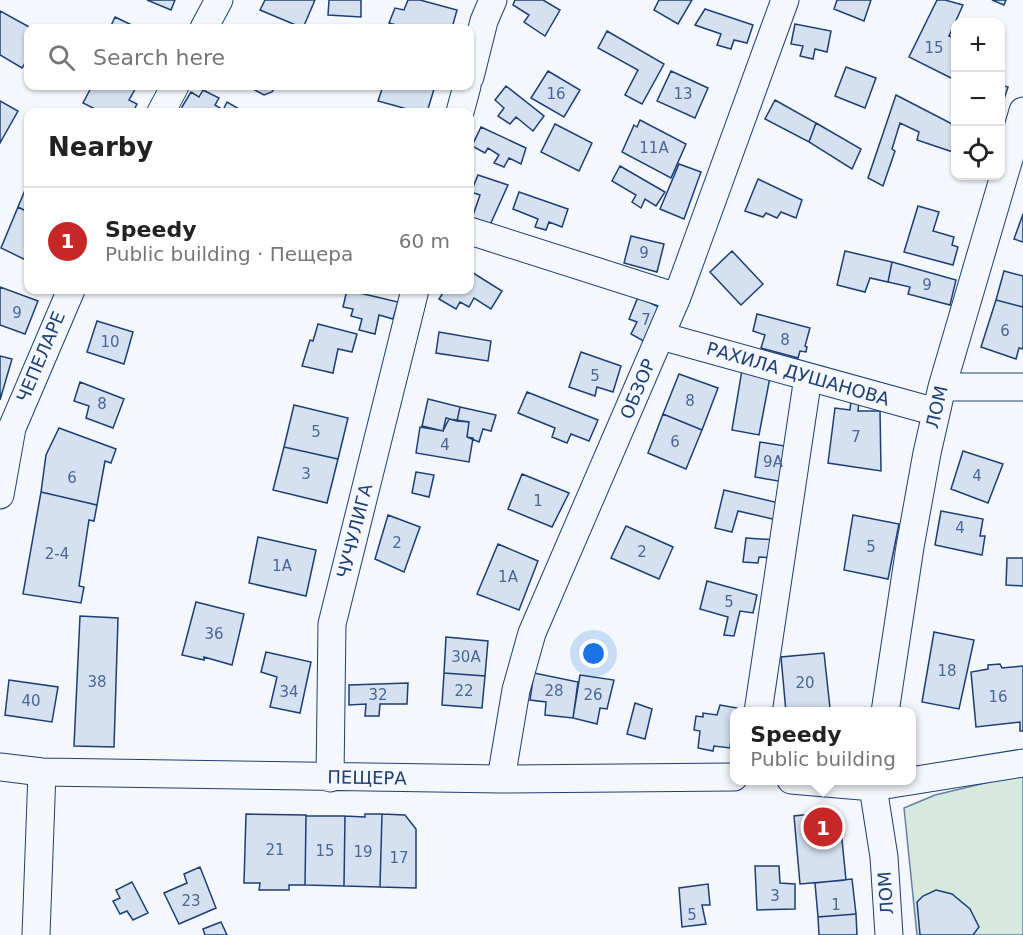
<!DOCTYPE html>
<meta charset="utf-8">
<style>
:root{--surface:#fff;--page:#f6f6f6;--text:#222;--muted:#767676;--line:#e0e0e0;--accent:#c62828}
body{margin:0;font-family:"DejaVu Sans",sans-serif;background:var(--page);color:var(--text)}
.controls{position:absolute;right:18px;top:18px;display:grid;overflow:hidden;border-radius:12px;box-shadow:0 2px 4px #0004}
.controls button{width:54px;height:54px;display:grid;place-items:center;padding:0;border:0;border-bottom:2px solid var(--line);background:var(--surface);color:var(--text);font:30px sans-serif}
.you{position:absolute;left:594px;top:654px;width:21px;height:21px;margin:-15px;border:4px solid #fff;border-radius:50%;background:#1a73e8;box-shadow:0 0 0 9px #1a73e833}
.badge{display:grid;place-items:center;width:39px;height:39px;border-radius:50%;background:var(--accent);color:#fff;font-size:20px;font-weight:700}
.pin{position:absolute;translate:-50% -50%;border:3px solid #fff;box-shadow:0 2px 6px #0006}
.popup{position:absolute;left:730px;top:707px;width:186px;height:78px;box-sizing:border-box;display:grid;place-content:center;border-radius:12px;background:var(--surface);filter:drop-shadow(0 2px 4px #0005);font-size:20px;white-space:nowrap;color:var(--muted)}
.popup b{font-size:22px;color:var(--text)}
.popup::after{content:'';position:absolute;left:50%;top:100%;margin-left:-12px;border:12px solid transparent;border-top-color:var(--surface)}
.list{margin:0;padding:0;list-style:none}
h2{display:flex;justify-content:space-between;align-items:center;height:78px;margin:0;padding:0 24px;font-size:26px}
h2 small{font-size:20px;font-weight:400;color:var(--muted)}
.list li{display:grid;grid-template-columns:39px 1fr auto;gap:18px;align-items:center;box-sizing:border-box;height:108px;padding:0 24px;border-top:2px solid var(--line)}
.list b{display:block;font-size:22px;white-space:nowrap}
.list p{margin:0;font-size:20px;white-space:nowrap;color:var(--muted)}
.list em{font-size:20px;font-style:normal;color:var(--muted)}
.icon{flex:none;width:33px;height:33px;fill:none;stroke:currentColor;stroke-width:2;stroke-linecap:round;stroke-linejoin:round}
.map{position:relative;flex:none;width:1023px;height:935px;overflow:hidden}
.search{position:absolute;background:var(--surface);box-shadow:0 2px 4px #0004;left:24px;top:24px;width:450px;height:66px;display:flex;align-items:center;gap:15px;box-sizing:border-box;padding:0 21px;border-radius:12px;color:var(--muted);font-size:22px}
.panel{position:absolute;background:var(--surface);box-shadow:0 2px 4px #0004;left:24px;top:108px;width:450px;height:186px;border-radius:12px}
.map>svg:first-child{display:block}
.green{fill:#d7e8df;stroke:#687fa3;stroke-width:1.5}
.building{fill:#d5e0f0;stroke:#1d3f73;stroke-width:1.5}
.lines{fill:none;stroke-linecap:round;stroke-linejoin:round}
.minor-casing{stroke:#1d3f73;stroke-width:29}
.minor{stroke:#f4f7fb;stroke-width:27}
.labels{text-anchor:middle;stroke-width:4.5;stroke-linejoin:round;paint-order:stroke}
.number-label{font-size:15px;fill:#4b6792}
.street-label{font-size:18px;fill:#1d3f73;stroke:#f4f7fb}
</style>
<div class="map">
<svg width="1023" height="935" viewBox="0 0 1023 935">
<rect width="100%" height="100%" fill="#f4f7fb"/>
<path class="green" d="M1023 774V935H917L904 808 935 795Z"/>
<path class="building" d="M147 0H175L171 10Z
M265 0H315L303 28 260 10Z
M329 0H361V17L328 15Z
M408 0H420L457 10 452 28H399L400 26 389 23 395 8 404 10Z
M515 0H543L560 10 545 36 524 22 529 15 513 5Z
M659 0H692L678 24 654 10Z
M837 0H871L864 21 834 9Z
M937 0H945L963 5 949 36 956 38V75L953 79 909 57Z
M992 0H1006L1004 5Z
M705 9 753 25 747 43 734 40 731 49 717 45 721 34 695 25Z
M0 11 31 28H28V42L26 46 28 47V59L22 68 0 55Z
M115 17 138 28H110Z
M795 24 831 31 827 52 815 49 813 59 800 56 803 46 791 44Z
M607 31 664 64 642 104 625 95 638 70 598 48Z
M846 67 876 78 865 108 835 96Z
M548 71 580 90 564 117 531 98Z
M671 71 708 88 695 118 657 101Z
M1000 85 1008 87 1000 111Z
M92 86H137L129 100 137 104 133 112H101L83 103Z
M247 86H276L272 92 264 95Z
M383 86H435L427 112H418L378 101Z
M506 86 544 116 533 131 516 117 510 124 498 116 504 108 495 100Z
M203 90 219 98 215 105 223 110 227 102 241 110 240 112H183L182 107 191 92 199 97Z
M896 95 956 126V148L953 152 917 140 919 132 900 123 892 149 895 151 883 186 868 178Z
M775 100 816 123 809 142 765 119Z
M0 101 18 111 0 143Z
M640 120 686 144 671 178 622 152 634 125 637 127Z
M816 123 861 149 852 169 809 142Z
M555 124 592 143 579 171 541 152Z
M481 127 526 148 521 164 509 158 504 167 494 163 499 155 488 148 485 153 472 146Z
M679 164 701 172 684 219 660 209Z
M620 166 665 192 656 206 645 199 641 208 632 202 636 195 612 181Z
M478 175 508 185 490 225 472 218 480 195 471 192Z
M758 179 802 200 796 218 781 212 777 218 766 213 763 217 745 211Z
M28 183V212L18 207Z
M519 192 568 209 562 227 549 222 546 230 535 227 538 219 513 209Z
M918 206 939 212 933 231 954 237 952 245 958 247 953 265 904 252Z
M18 207 28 212V261L1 248Z
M1023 214V242L1014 239Z
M631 236 664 244 657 272 624 263Z
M732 251 763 284 741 305 710 272Z
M845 251 892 262 888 282 870 278 865 292 837 285Z
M892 262 956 280 950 305 908 294 910 287 888 282Z
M470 271 502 291 491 309 474 298 469 307 460 302 456 309 439 299 445 290H470Z
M1004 271 1023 276V307L996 300Z
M0 287 38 301 25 334 0 325Z
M347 290 398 302 393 319 379 315 375 334 359 330 362 319 351 316 353 309 343 307Z
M638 297 665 310 647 343 631 334 637 322 629 319Z
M996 300 1023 307V349L1019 348 1016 359 981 347Z
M757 314 810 328 805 346 807 347 806 352 800 351 798 358 761 348 765 335 753 331Z
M97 321 133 332 124 364 87 352Z
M318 324 357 334 352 352 338 349 333 373 302 366 310 340 313 341Z
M439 332 491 341 488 361 436 353Z
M581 352 621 366 613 392 597 387 595 396 569 387Z
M0 356 12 359 0 400Z
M742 370 770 377 759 435 732 430Z
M679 374 718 388 702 430 663 414Z
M80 382 124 399 113 428 86 418 89 406 74 401Z
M527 392 598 420 589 441 571 434 567 443 552 437 555 428 518 413Z
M428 399 460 407 457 421 446 418 443 431 422 426Z
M851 401H859L858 411H880L881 471 828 463 835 408 850 410Z
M294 405 348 418 338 459 284 447Z
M460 407 496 415 491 431 483 429 479 442 467 437 469 422 457 421Z
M663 414 702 430 686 469 648 453Z
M449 419 469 422 467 437 473 438 469 462 416 453 420 427 443 431Z
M59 428 116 449 111 463 105 461 97 505 41 492 46 455Z
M760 442 791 447 784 482 755 477Z
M284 447 338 459 327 503 273 490Z
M963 451 1003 464 988 503 951 489Z
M416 472 434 475 429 497 412 493Z
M522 474 569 493 552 527 508 509Z
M724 490 783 504 781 521 738 511 732 532 715 528Z
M41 492 97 505 94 521 89 520 79 586 84 587 81 603 23 594Z
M941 511 983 519 980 536H985L982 555 935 545Z
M388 515 420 527 404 572 375 559Z
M853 515 899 524 888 579 844 570Z
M626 526 673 547 659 579 611 558Z
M258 537 316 550 306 596 249 583Z
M746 538 777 540V558L759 557 758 563 743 562Z
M498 544 538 561 519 610 477 594Z
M1007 558H1023V586L1006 585Z
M707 581 757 595 753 613 740 611 734 636 724 635 728 617 700 609Z
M196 602 244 614 232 665 204 657V660L182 655Z
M80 616 118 618 114 747 74 746Z
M934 632 974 640 959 709 922 702Z
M446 637 488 641 485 676 444 673Z
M266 652 311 662 300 713 270 707 277 677 261 672Z
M824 653 830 708 786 712 781 657Z
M1000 664 1002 668 1023 666V731H1020V722L976 727 971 672 988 669V665Z
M444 673 485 676 482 708 442 705Z
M534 673 578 682 573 718 545 715 546 702 530 700Z
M580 675 614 680 607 709 600 708 597 724 573 718Z
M9 680 58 687 52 722 5 715Z
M408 683 407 704H380L379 716H365L366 704 349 705V685Z
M635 703 652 709 645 739 627 734Z
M720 705 737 708 736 712H734L730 748 714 746 713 751 698 748 700 731 694 730 696 716 703 717V713L717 715Z
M829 812 840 820 846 880 800 884 794 816Z
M246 814 306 815 305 885H289V890H259L260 883H244Z
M365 814H382L380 887 344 886 345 816 365 817Z
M382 814 405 815 416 829V888L380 887Z
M306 816H345L344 886 305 885Z
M755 866H779L780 883 795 884V909L757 910Z
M200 867 216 908 179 924 164 893 187 883 184 874Z
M852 879 856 914 818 917 815 883Z
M132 882 148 913 133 920 127 911 120 914 113 901 120 898 116 890Z
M708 884 710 905H702L706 924 682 927 679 888Z
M936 890 952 894 970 909 979 927 973 935H920L917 902 923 896Z
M856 914 857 935H819L818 917Z
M221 922 227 935H205L203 929Z"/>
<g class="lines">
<g class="minor-casing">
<path id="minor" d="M204 28 219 0
M470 77 484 21 493 0
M161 112 175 86
M460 112 467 86
M470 231 677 297
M661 336 936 412
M942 387H1023
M0 495 12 428 71 290
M758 712 808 377
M885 712 910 547 927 453 942 387 1023 111
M0 767 42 772 501 779 734 777
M330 778 332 624 415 290
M501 779 516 690 532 633 677 297 785 0
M791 780 873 787 1023 763
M874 780 873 787 884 857 889 935
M36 935 42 772"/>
</g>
<use href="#minor" class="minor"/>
</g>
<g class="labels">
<g class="number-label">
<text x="934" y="53">15</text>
<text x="556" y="99">16</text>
<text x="683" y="99">13</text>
<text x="654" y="153">11А</text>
<text x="644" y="258">9</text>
<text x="927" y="290">9</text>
<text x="17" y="318">9</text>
<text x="646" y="325">7</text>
<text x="1005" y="336">6</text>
<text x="785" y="345">8</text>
<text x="110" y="347">10</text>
<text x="595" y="381">5</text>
<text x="690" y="406">8</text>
<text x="102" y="409">8</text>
<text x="316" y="437">5</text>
<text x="856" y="442">7</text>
<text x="675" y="447">6</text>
<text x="445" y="450">4</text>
<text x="773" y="467">9А</text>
<text x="306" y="479">3</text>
<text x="977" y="481">4</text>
<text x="72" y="483">6</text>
<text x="538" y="506">1</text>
<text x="960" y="533">4</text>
<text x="397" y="548">2</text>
<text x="871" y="552">5</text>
<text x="642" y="557">2</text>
<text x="57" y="559">2-4</text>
<text x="282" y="571">1А</text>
<text x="508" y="582">1А</text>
<text x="729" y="607">5</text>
<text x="214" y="639">36</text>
<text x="466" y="662">30А</text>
<text x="947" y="676">18</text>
<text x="97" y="687">38</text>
<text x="805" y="688">20</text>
<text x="464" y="696">22</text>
<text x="554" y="696">28</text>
<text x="289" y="697">34</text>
<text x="378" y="700">32</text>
<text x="593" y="700">26</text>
<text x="998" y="702">16</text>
<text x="31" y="706">40</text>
<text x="275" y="855">21</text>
<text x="325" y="856">15</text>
<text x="363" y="857">19</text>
<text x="399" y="863">17</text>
<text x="775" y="901">3</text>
<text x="191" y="906">23</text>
<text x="836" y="910">1</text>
<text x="692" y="920">5</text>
</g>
<g class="street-label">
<text transform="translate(41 357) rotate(-67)" y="6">ЧЕПЕЛАРЕ</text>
<text transform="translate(798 374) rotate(16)" y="6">РАХИЛА ДУШАНОВА</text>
<text transform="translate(638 389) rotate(-67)" y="6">ОБЗОР</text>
<text transform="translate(937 407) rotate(-77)" y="6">ЛОМ</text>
<text transform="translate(355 531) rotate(-76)" y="6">ЧУЧУЛИГА</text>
<text transform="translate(367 778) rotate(1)" y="6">ПЕЩЕРА</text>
<text transform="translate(886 893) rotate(-94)" y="6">ЛОМ</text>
</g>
</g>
</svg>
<div class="controls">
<button>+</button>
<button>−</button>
<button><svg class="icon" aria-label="locate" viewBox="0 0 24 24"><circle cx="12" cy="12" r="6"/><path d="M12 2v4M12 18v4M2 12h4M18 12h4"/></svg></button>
</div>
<div class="you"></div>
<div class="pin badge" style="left:823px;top:827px">1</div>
<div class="popup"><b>Speedy</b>Public building</div>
<div class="search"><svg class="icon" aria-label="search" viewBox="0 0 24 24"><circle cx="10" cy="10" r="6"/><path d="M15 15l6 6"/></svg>Search here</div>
<section class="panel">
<h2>Nearby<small></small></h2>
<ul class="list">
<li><span class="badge">1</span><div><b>Speedy</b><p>Public building · Пещера</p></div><em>60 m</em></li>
</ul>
</section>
</div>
